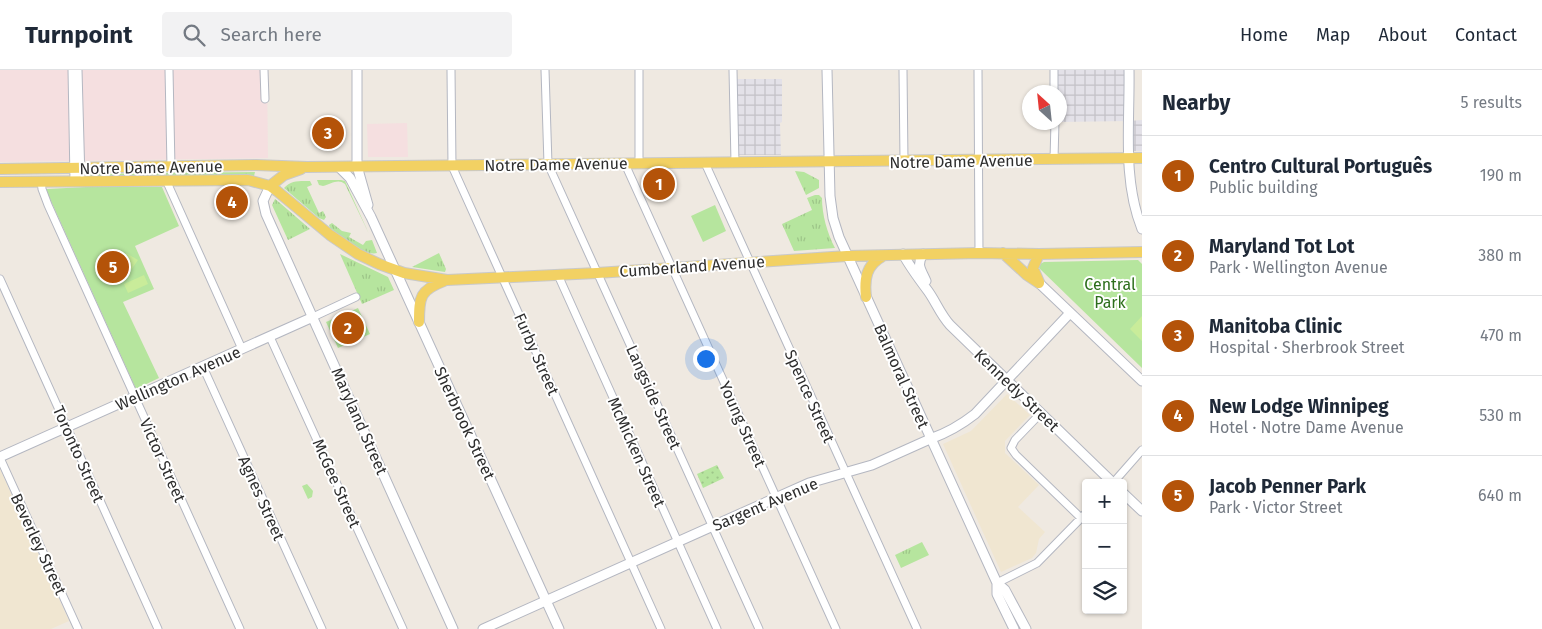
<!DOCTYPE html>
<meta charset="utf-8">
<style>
:root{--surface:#fff;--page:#f2f2f3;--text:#1f2937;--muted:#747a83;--line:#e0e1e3;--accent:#b45309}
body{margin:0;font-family:"Fira Sans",sans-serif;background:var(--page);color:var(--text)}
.controls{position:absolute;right:15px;bottom:15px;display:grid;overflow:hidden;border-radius:5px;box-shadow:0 1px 4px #0004}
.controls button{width:45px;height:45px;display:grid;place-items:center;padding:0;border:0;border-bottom:1px solid var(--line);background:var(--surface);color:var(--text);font:25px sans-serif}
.compass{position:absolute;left:1022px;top:15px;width:45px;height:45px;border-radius:50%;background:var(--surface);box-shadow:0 1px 4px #0004;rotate:333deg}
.you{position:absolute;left:705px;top:288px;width:18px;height:18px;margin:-12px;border:4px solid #fff;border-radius:50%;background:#1a73e8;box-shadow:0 0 0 8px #1a73e833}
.badge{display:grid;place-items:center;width:32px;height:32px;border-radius:50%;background:var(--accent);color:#fff;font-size:16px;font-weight:700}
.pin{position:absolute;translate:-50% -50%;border:2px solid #fff;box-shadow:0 1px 5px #0006}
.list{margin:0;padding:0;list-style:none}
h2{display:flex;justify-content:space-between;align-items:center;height:65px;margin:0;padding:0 20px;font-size:21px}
h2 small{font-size:16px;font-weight:400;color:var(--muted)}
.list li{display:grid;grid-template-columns:32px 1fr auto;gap:15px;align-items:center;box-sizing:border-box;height:80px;padding:0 20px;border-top:1px solid var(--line)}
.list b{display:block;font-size:19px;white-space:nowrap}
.list p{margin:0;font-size:16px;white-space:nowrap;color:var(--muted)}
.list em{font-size:16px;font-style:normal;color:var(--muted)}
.icon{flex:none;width:28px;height:28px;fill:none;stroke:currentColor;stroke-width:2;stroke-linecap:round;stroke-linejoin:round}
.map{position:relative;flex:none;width:1142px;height:559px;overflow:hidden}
header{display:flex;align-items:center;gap:30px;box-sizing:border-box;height:70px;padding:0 25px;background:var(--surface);border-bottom:1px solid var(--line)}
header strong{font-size:24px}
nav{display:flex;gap:28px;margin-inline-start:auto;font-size:18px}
.search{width:350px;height:45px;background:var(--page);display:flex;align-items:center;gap:12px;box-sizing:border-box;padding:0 18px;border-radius:5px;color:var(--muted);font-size:19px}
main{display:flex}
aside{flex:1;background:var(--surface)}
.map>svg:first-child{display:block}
.industrial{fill:url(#industrial-grid)}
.education{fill:#f0e6d1}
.medical{fill:#f5dfe0}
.grass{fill:url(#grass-tufts)}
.park{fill:#b6e59e}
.garden{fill:url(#garden-dots)}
.pitch{fill:#c9ec9a}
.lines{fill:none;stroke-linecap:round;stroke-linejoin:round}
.minor-casing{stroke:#b4b7c1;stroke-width:9}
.tertiary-casing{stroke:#b4b7c1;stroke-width:11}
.secondary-casing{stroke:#b4b7c1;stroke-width:11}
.primary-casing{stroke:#c9c9c9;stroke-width:12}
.minor{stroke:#fff;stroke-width:7}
.tertiary{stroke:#fff;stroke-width:9}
.secondary{stroke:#fff;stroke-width:9}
.primary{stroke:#f2d163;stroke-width:10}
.labels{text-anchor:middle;stroke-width:4;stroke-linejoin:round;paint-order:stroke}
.street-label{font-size:16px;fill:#2e2e2e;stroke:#fff}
.park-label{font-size:16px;fill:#2c6e1b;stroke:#fff}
</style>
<header>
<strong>Turnpoint</strong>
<div class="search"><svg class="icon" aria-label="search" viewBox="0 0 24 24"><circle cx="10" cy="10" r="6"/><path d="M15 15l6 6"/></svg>Search here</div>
<nav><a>Home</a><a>Map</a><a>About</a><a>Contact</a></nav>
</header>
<main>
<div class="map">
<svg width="1142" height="559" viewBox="0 0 1142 559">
<defs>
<pattern id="industrial-grid" width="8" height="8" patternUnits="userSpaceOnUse" patternTransform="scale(1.25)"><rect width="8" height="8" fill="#e3e1e8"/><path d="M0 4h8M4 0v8" fill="none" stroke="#c3c1c7"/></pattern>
<pattern id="grass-tufts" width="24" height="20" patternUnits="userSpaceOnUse" patternTransform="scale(1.25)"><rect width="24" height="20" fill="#b6e59e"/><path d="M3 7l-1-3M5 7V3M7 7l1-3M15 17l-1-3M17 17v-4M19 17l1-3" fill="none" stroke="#9dc588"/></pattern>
<pattern id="garden-dots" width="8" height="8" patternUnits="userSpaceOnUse" patternTransform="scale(1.25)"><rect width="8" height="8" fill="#b6e59e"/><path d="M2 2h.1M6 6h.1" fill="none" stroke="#9dc588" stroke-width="1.8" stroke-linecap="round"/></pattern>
</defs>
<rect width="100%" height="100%" fill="#efe9e1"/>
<path class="industrial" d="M1054 0H1129V51L1142 50V81H1130L1129 51 1060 52V22H1054Z
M733 9H782V52L780 53 781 85H735Z"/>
<path class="education" d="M1007 324 1030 345 1005 371V383L1039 415 1018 437 1045 462 1039 469 1036 483 1032 488 1001 502 943 374 971 361Z
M0 399 69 551 51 559H0Z"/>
<path class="medical" d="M0 0H267L268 88 0 92Z
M407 53 408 87H368L367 54Z"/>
<path class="grass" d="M795 101 804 102 819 110V118L806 125Z
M255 102 254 106H166V103Z
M161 103V105L89 107V104Z
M317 110H341L345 111 369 164 345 114C338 108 331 114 323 116L319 115Z
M310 111 312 115 307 117 319 143 323 141 326 147 324 150 319 148 284 118C291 110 300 111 310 111Z
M815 125H819L822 128C822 144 827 163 835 178L794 181 782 154 812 140 807 128Z
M275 129 280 133 310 159 288 170 272 135Z
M332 153 342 161 351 163 349 167 363 175 366 171 372 170 377 183C365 187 340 165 330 158L329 155Z
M439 183 446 199 445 202 412 197Z
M340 184 388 207 394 220 362 234Z
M922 472 929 485 901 498 895 485Z"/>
<path class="park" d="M86 117H162L179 156 135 176 154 219 123 232 159 308 136 319 46 120 47 119Z
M715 135 726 161 703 172 691 146Z
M1138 190 1142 194V298L1039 198 1040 194 1044 192Z
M358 238 370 264 338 278 326 252Z
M307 414 313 421 312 427 308 429 302 416Z"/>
<path class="garden" d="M717 395 724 408 703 418 697 404Z"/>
<path class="pitch" d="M126 183 138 190 131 200 119 193Z
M144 205 148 214 128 223 124 214Z
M1142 246V271L1130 259Z"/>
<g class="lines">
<g class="minor-casing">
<path id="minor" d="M72 0 74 110
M78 0 81 110
M169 0 171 97
M264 0 265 29
M451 0 452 96 661 559
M545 0 548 94 759 559
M639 0V94
M733 0 735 93
M903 0 904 91
M978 0 979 183
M1054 0V22
M1054 89 1055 52
M705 93 917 559
M625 94 836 559
M166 110 242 279
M41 111 42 119 48 135 240 559
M558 205 717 559
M0 209 158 559
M313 247 356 227
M270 267 403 559
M203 297 322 559
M1040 344 1015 370 1011 378 1016 385 1081 448
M0 388 78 559
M1113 413 1142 380
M997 513 1037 493 1086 443"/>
</g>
<g class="tertiary-casing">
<path id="tertiary" d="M357 0V96
M1129 0C1130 53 1122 109 1142 159
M903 184C910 197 919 209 928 221 936 232 940 244 950 255L1113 413
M923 184C916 196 921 199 926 211
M1039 213 1142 311
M930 369C947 363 961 355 975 344L1070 243
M0 387 313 247
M1123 423 1142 441"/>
</g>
<g class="secondary-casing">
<path id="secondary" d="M827 0 830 126 833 148 839 167 997 513 1005 520 1026 559
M357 96 368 135
M339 97 350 108 371 147 559 559
M270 116 263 131 266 144 453 559
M997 513V524L1014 559
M483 559 809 413 872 395 930 369"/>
</g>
<g class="primary-casing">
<path id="primary" d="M0 99 256 95 307 97 1142 88
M0 112 248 110 270 116 277 121 330 165 358 184 379 194 404 203 447 210 597 203 847 186 979 183 1039 184 1142 182
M270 116 284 105 301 99
M1003 183 1027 205 1039 213
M1039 212 1033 198 1039 184
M866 227C864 209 866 195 883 186
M419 252C419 227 420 220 444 211"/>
</g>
<use href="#minor" class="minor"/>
<use href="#tertiary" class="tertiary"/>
<use href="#secondary" class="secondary"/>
<use href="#primary" class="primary"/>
</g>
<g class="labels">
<g class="street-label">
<text transform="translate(961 91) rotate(-1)" y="6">Notre Dame Avenue</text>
<text transform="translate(556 94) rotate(-1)" y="6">Notre Dame Avenue</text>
<text transform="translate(151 97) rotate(-1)" y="6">Notre Dame Avenue</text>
<text transform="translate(692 196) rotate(-4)" y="6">Cumberland Avenue</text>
<text transform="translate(537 284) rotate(66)" y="6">Furby Street</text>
<text transform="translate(902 306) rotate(66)" y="6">Balmoral Street</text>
<text transform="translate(178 308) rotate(-24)" y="6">Wellington Avenue</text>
<text transform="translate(1017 320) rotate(44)" y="6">Kennedy Street</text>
<text transform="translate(810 326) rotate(66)" y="6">Spence Street</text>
<text transform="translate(654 327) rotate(66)" y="6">Langside Street</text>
<text transform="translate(360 351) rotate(66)" y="6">Maryland Street</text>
<text transform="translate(465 353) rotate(65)" y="6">Sherbrook Street</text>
<text transform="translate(743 354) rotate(66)" y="6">Young Street</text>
<text transform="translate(637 382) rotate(66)" y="6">McMicken Street</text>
<text transform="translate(79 384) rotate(66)" y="6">Toronto Street</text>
<text transform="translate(163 390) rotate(66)" y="6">Victor Street</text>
<text transform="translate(337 413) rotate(66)" y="6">McGee Street</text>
<text transform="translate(262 428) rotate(66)" y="6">Agnes Street</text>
<text transform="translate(765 434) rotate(-23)" y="6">Sargent Avenue</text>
<text transform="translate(39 474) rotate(65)" y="6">Beverley Street</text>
</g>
<g class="park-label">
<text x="1110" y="220">Central<tspan x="1110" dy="18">Park</tspan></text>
</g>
</g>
</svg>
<div class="controls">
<button>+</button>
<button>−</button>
<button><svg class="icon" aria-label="layers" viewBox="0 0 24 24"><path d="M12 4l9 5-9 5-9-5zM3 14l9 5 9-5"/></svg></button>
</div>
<svg class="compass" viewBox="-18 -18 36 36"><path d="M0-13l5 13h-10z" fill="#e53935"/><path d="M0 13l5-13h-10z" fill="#747a83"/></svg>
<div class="you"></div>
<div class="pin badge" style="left:659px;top:114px">1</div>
<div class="pin badge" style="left:348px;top:258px">2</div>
<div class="pin badge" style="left:328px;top:63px">3</div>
<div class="pin badge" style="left:232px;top:132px">4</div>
<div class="pin badge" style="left:113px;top:197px">5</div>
</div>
<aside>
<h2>Nearby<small>5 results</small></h2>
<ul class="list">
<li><span class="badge">1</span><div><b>Centro Cultural Português</b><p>Public building</p></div><em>190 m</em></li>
<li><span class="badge">2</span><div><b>Maryland Tot Lot</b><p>Park · Wellington Avenue</p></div><em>380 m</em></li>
<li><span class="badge">3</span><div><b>Manitoba Clinic</b><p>Hospital · Sherbrook Street</p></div><em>470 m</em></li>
<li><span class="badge">4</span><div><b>New Lodge Winnipeg</b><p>Hotel · Notre Dame Avenue</p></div><em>530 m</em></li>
<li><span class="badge">5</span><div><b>Jacob Penner Park</b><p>Park · Victor Street</p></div><em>640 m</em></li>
</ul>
</aside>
</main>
